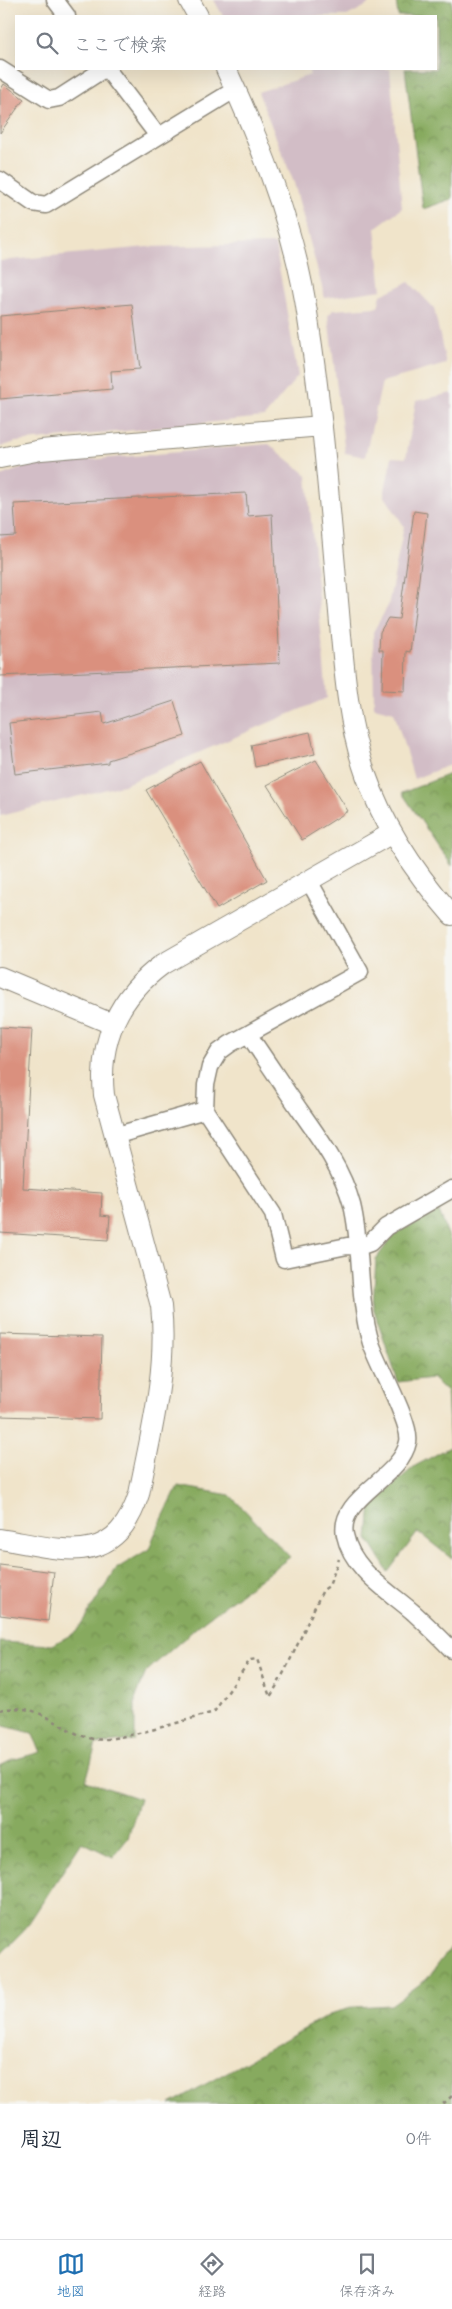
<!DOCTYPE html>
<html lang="ja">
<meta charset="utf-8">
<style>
:root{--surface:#fff;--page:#f2f2f3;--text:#1f2937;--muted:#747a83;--line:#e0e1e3;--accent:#1f6fb2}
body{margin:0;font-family:Delius,"Klee One",sans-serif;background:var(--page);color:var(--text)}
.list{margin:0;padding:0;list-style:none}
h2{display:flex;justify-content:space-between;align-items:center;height:65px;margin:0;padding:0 20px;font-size:21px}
h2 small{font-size:16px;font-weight:400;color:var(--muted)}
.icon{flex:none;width:28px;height:28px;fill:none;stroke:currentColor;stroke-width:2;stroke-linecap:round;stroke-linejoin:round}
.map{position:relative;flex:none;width:452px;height:2104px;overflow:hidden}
.search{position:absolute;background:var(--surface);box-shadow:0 5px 20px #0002;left:15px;right:15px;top:15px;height:55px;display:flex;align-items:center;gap:12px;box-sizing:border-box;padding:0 18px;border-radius:0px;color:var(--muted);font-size:19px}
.sheet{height:135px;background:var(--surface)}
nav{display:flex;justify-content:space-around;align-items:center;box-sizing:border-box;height:70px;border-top:1px solid var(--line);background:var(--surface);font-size:14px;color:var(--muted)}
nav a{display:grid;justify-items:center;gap:2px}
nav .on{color:var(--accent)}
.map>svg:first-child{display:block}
.industrial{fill:#d2bdc6}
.forest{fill:url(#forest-crowns);stroke:#596a44}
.building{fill:#da907e}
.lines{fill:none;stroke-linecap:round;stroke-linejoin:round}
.minor-casing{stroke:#8e887a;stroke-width:19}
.tertiary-casing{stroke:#8e887a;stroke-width:22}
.path{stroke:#8e887a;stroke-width:2.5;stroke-dasharray:4 4;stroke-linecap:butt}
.minor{stroke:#fff;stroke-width:16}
.tertiary{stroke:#fff;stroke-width:20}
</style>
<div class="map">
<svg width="452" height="2104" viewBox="0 0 452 2104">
<defs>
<pattern id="forest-crowns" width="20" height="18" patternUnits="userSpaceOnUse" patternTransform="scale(1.25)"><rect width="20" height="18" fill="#87aa5e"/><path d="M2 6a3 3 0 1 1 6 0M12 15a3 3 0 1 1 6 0" fill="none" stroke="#6f8b4e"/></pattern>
</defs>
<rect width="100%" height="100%" fill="#f6f6f2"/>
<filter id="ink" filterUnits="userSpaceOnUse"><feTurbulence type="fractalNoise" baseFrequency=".02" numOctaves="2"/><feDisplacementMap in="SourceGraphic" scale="10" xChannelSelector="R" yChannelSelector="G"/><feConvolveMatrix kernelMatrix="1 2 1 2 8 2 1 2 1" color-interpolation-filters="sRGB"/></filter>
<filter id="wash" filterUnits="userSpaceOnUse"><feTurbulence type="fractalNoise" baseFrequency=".0096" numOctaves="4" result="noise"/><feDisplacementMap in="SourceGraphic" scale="20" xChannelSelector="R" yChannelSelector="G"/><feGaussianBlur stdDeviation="1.12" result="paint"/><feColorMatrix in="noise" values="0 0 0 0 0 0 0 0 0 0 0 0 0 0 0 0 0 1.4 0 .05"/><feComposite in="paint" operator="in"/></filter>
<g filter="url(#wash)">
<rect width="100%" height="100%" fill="#f0e4ca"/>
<path class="industrial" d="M214 0H372L366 6 347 16H223Z
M308 69H390L402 208 375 228 382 290 325 298 294 183 258 92 310 75Z
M275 244 298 376 264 417 16 442 0 447V261L147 247Z
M409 282 434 308 446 364 382 382 365 457 345 453 328 316 333 310 378 307 381 295Z
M452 393V764L414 779 394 712 374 707 373 632 388 606 404 526 384 495 392 457 406 458 416 401Z
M269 444 307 475 327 698 123 785 0 816V476L31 465Z"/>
<path class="forest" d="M396 0H452V199L423 209 405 69H436V16H398Z
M452 773V866L402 793Z
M439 1211 452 1245V1559L418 1532 388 1572 368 1539 371 1504 415 1466 450 1447 447 1391 432 1378 398 1382 373 1307 376 1259 394 1234Z
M178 1486 230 1495 290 1557 205 1620 146 1672 135 1700V1740L96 1744 86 1781 140 1799 128 1838 113 1857 82 1842 23 1932 0 1955V1766L12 1760 41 1752 32 1733 0 1725V1642L52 1645 76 1632 116 1569 149 1549 154 1536Z
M452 1946V2104H170L333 2013 355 2007 391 2005 427 1979Z"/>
<g id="blocks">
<path class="building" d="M4 84 24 99 0 133V91Z
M132 304 140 369 111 371 112 389 0 399V316Z
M246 493 248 516 272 514 280 663 0 676V537L16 536 14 504Z
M414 511 427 513 410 652 406 651 405 691 382 690 383 650H379L380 632 388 618 399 619Z
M174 701 185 736 108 760V763L15 774 9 723 102 712 104 724Z
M310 732 315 754 255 767 251 745Z
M316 760 348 811 302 840 267 785Z
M200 761 267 880 217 909 146 790Z
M0 1027 32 1029 23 1188 102 1193 101 1215 110 1216 108 1240 0 1233Z
M0 1334 102 1337 100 1419 0 1416Z
M0 1565 54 1572 48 1621 0 1615Z"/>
</g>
</g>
<g filter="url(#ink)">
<use href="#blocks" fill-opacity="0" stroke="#8e887a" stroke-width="1"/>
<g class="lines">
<g class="minor-casing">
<path id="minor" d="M55 0 67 16
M0 69 49 100 59 98 104 69
M107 69 158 136
M0 180 33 203 46 205 236 89
M309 881 360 972 230 1044 219 1052 210 1067 206 1085 205 1110 273 1214 284 1259 347 1246 359 1247 370 1243 386 1227 452 1189
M248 1034C266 1060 283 1086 301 1112 321 1140 343 1171 352 1205 363 1250 357 1298 371 1343 378 1365 412 1424 408 1442 401 1478 337 1498 345 1535 352 1570 389 1591 414 1613 427 1625 440 1637 452 1650
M114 1136 205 1110"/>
</g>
<g class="tertiary-casing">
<path id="tertiary" d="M189 0 198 16
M226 69C263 147 296 232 308 319 322 409 329 499 337 590 343 652 345 716 366 775 384 827 416 874 452 915
M0 458 41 450 322 426
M0 977 112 1024
M0 1539C62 1549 115 1570 139 1494 151 1433 168 1369 161 1306L104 1095C98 1040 119 996 163 964L392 833"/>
</g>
<path class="path" d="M0 1710C43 1701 57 1731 93 1739 114 1743 190 1719 214 1712L250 1660 257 1659 270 1697C291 1663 305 1626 323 1590L329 1586 339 1559
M443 2104 452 2096"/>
<use href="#minor" class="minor"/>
<use href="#tertiary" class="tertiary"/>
</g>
</g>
</svg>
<div class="search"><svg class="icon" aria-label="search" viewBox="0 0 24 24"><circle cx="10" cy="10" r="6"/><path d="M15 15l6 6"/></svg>ここで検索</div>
</div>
<section class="sheet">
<h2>周辺<small>0件</small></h2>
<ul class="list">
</ul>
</section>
<nav>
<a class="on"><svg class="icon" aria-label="map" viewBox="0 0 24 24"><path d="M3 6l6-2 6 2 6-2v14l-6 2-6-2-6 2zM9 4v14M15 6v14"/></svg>地図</a>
<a><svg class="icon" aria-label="directions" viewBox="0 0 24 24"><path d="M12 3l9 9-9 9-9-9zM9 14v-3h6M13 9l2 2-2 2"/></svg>経路</a>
<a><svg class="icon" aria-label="saved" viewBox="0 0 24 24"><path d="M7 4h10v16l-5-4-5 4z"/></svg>保存済み</a>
</nav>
